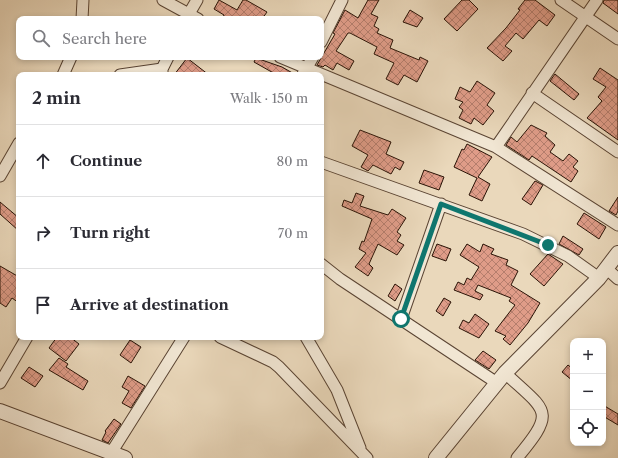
<!DOCTYPE html>
<meta charset="utf-8">
<style>
:root{--surface:#fff;--page:#f7f7f7;--text:#2b2b33;--muted:#7c7c81;--line:#e1e1e2}
body{margin:0;font-family:"Libre Caslon Text",serif;background:var(--page);color:var(--text)}
.controls{position:absolute;right:12px;bottom:12px;display:grid;overflow:hidden;border-radius:8px;box-shadow:0 2px 6px #0003}
.controls button{width:36px;height:36px;display:grid;place-items:center;padding:0;border:0;border-bottom:1px solid var(--line);background:var(--surface);color:var(--text);font:20px sans-serif}
.stop{position:absolute;width:12px;height:12px;margin:-9px;border:3px solid #0f766e;border-radius:50%;background:#fff}
.stop.end{background:#0f766e;border-color:#fff;box-shadow:0 1px 4px #0008}
.list{margin:0;padding:0;list-style:none}
h2{display:flex;justify-content:space-between;align-items:center;height:52px;margin:0;padding:0 16px;font-size:17px}
h2 small{font-size:13px;font-weight:400;color:var(--muted)}
.list li{display:grid;grid-template-columns:26px 1fr auto;gap:12px;align-items:center;box-sizing:border-box;height:72px;padding:0 16px;border-top:1px solid var(--line)}
.list b{display:block;font-size:15px;white-space:nowrap}
.list em{font-size:13px;font-style:normal;color:var(--muted)}
.icon{flex:none;width:22px;height:22px;fill:none;stroke:currentColor;stroke-width:2;stroke-linecap:round;stroke-linejoin:round}
.map{position:relative;flex:none;width:618px;height:458px;overflow:hidden}
.search{position:absolute;background:var(--surface);box-shadow:0 2px 6px #0003;left:16px;top:16px;width:308px;height:44px;display:flex;align-items:center;gap:10px;box-sizing:border-box;padding:0 14px;border-radius:8px;color:var(--muted);font-size:15px}
.panel{position:absolute;background:var(--surface);box-shadow:0 2px 6px #0003;left:16px;top:72px;width:308px;height:268px;border-radius:8px}
.map>svg:first-child{display:block}
.building{fill:url(#building-cross-hatch);stroke:#2a1306}
.lines{fill:none;stroke-linecap:round;stroke-linejoin:round}
.minor-casing{stroke:#5a4433;stroke-width:13}
.tertiary-casing{stroke:#5a4433;stroke-width:16}
.minor{stroke:#f1e6d3;stroke-width:11}
.tertiary{stroke:#f1e6d3;stroke-width:14}
.route{stroke:#0f766e;stroke-width:5}
</style>
<div class="map">
<svg width="618" height="458" viewBox="0 0 618 458">
<defs>
<pattern id="building-cross-hatch" width="8" height="8" patternUnits="userSpaceOnUse"><rect width="8" height="8" fill="#df9c88"/><path d="M0 0l8 8M0 8l8-8" fill="none" stroke="#b57e6d"/></pattern>
</defs>
<rect width="100%" height="100%" fill="#ead8bb"/>
<filter id="stains"><feTurbulence type="fractalNoise" baseFrequency=".005" numOctaves="4"/><feColorMatrix values="0 0 0 0 .2 0 0 0 0 .09 0 0 0 0 .02 0 0 0 .5 -.17"/></filter>
<radialGradient id="worn" r=".72"><stop offset=".6" stop-color="#630" stop-opacity="0"/><stop offset="1" stop-color="#630" stop-opacity=".3"/></radialGradient>
<path class="building" d="M219 0 237 10 243 0H246L267 12 262 19H258L253 16 251 18 253 19H222L224 15 214 9Z
M368 0H379L371 14 378 17 374 26 379 29 377 33 393 40 390 48 419 60 420 57 428 61 417 82 404 75 398 85 386 79 394 63 374 54 377 47 350 33H348L336 51 354 61 349 70 337 63 333 70 325 65 323 67 317 65 335 34 333 33 345 10 358 18Z
M462 0H469L478 9 457 31 444 19Z
M525 0H535L555 15 547 26 539 20 523 39 516 33 505 46 512 51 503 61 487 48 506 28 520 10 518 9Z
M604 0H618V14L603 3Z
M410 10 423 18 417 27 403 22Z
M187 58 209 75H174Z
M256 58 282 67 296 75H277L254 62Z
M600 68 618 80V140L587 118 602 101 598 97 606 87 593 79Z
M555 74 579 94 574 100 550 81Z
M477 81 495 93 487 105 494 111 483 125 474 118 471 124 459 118 463 110 459 107 463 102 455 99 460 87 470 92Z
M531 125 547 133 545 136 555 145 550 152 563 161 569 154 578 161 573 167 578 171 571 182 532 156 529 160 506 145 511 137 517 142Z
M360 130 391 142 386 154 404 162 400 170 395 167 391 174 373 165 368 171 361 167 368 155 352 146Z
M467 144 492 157 478 177 490 184 482 201 469 195 477 178 454 167 462 149 464 150Z
M424 170 444 177 439 190 419 183Z
M535 181 543 185 531 205 522 199Z
M356 193 364 196 360 206 388 215 392 209 406 218 397 232 401 235 397 241 404 245 397 255 378 244 369 264 373 268 368 276 355 267 366 253 359 249 362 241 364 242 372 219 342 206 344 200 352 203Z
M618 197V211L616 215 609 211Z
M0 202 19 218V231L0 214Z
M584 213 606 227 599 239 577 224Z
M563 236 583 249 579 255 559 244Z
M437 244 451 249 446 261 432 256Z
M467 244 480 252 483 244 494 249 491 254 508 260 506 265 518 271 511 285 540 303 528 323 510 345 503 339 506 336 495 331 515 305 509 301 511 298 478 285 475 291 483 295 480 300 454 290 458 282 464 285 467 278 471 280 479 267 460 255Z
M548 254 563 264 544 286 530 274Z
M0 266 19 277V303L12 298 6 307 0 303Z
M395 284 402 289 395 301 388 296Z
M444 298 451 302 443 316 436 311Z
M475 314 489 324 479 338 459 328 463 320 469 323Z
M57 337H70L79 344 66 361 49 348Z
M130 340 141 347 131 363 120 355Z
M483 351 496 360 489 369 475 360Z
M59 358 68 364 66 367 88 381 83 390 49 370Z
M568 365 573 369V381L562 372Z
M29 367 43 376 35 387 21 378Z
M128 376 145 386 131 408 122 403 129 391 122 387Z
M603 405 618 414V425L603 416Z
M114 419 121 424 108 443 102 440 106 432 105 431Z"/>
<g class="lines">
<g class="minor-casing">
<path id="minor" d="M163 0 198 19
M561 0 618 39
M82 19 83 0
M186 19 197 0
M321 42 342 0
M280 57 496 147 618 225
M303 74 313 57
M63 75 71 57
M120 75 162 69
M162 75V69L168 57
M532 93 618 152
M496 147 597 0
M321 162 523 234 568 256 599 278
M0 176 19 143
M321 264 340 279 497 383
M607 269 618 279
M401 319 441 204
M220 337 273 362 279 367 367 458
M306 337 337 390 360 448
M505 373C547 412 557 410 517 458
M0 383 27 337
M111 453 184 337"/>
</g>
<g class="tertiary-casing">
<path id="tertiary" d="M0 411 125 458
M436 458 505 373 599 278 618 253"/>
</g>
<use href="#minor" class="minor"/>
<use href="#tertiary" class="tertiary"/>
</g>
<g class="lines">
<path class="route" d="M401 319 441 204 548 245"/>
</g>
<rect width="100%" height="100%" filter="url(#stains)"/>
<rect width="100%" height="100%" fill="url(#worn)"/>
</svg>
<div class="controls">
<button>+</button>
<button>−</button>
<button><svg class="icon" aria-label="locate" viewBox="0 0 24 24"><circle cx="12" cy="12" r="6"/><path d="M12 2v4M12 18v4M2 12h4M18 12h4"/></svg></button>
</div>
<div class="stop" style="left:401px;top:319px"></div>
<div class="stop end" style="left:548px;top:245px"></div>
<div class="search"><svg class="icon" aria-label="search" viewBox="0 0 24 24"><circle cx="10" cy="10" r="6"/><path d="M15 15l6 6"/></svg>Search here</div>
<section class="panel">
<h2>2 min<small>Walk · 150 m</small></h2>
<ul class="list">
<li><svg class="icon" aria-label="ahead" viewBox="0 0 24 24"><path d="M12 20V5M6 11l6-6 6 6"/></svg><div><b>Continue</b></div><em>80 m</em></li>
<li><svg class="icon" aria-label="right" viewBox="0 0 24 24"><path d="M7 20v-9h11M14 6l5 5-5 5"/></svg><div><b>Turn right</b></div><em>70 m</em></li>
<li><svg class="icon" aria-label="arrive" viewBox="0 0 24 24"><path d="M6 21V4h12l-3 4 3 4H6"/></svg><div><b>Arrive at destination</b></div></li>
</ul>
</section>
</div>
